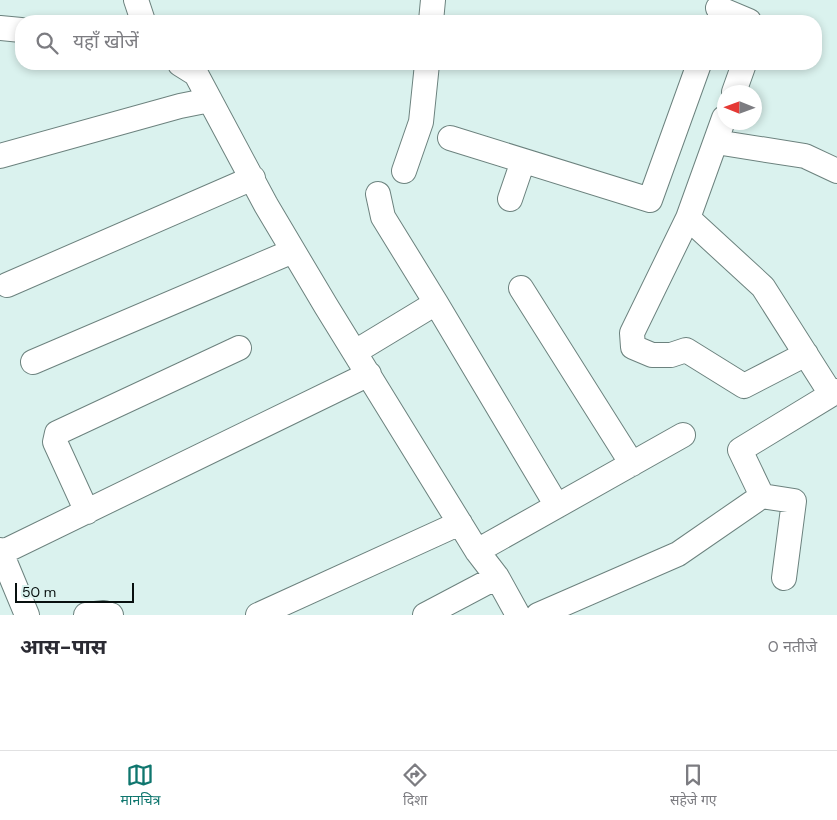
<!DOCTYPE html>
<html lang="hi">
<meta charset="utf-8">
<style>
:root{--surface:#fff;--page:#f7f7f7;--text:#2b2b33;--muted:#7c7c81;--line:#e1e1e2;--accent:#0f766e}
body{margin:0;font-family:"DM Sans","Noto Sans Devanagari",sans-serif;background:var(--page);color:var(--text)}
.compass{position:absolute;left:717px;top:85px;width:45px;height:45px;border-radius:50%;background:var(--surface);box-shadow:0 2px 8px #0003;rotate:271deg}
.scale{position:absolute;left:15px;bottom:12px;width:119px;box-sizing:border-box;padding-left:5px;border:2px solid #08100f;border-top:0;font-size:14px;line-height:18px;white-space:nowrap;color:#08100f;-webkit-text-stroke:4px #daf2ee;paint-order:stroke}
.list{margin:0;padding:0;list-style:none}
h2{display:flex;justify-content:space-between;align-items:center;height:65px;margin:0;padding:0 20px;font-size:21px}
h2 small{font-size:16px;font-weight:400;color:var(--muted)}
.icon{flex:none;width:28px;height:28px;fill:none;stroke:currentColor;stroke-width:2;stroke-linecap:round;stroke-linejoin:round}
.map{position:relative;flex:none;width:837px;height:615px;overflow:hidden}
.search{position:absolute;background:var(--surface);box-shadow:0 2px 8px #0003;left:15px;right:15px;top:15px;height:55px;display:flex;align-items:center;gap:12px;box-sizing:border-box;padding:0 18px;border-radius:20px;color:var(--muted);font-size:19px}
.sheet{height:135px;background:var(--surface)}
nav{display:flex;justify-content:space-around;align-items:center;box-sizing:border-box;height:70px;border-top:1px solid var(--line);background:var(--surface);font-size:14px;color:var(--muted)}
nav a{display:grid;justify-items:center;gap:2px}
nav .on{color:var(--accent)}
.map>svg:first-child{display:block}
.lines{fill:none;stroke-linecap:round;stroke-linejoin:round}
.minor-casing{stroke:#6c827e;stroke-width:26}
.minor{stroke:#fff;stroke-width:24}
</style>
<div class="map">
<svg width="837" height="615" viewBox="0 0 837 615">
<rect width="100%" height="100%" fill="#daf2ee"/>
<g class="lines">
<g class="minor-casing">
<path id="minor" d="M136 0 143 21
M718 8 749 21
M431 21 433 0
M0 28 21 30
M180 64 196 74 266 205 326 306 477 551 497 577 518 615
M734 92 744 64
M724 118 688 218 632 333 633 347 652 355H671L686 350 744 386 806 354
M450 138 650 200 699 64
M716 142 805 156 837 171
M0 156 180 106 210 100
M404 171 421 122 427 64
M378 194 383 217 436 303 557 506
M510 199 523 161
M688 218 763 287 831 394
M7 285 253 178
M521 288 632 464
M355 352 436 303
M33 362 293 251
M762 496 740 450 837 391
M87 512 55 442 57 433 239 348
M0 550 27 615
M477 551 683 435
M1 553 369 374
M86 615 104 613 111 615
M258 615 460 523
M425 615 497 577
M538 615 678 554 762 496 794 501 784 578"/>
</g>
<use href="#minor" class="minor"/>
</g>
</svg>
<svg class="compass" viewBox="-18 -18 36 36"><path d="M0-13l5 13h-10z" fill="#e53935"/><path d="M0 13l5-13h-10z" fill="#7c7c81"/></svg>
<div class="scale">50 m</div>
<div class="search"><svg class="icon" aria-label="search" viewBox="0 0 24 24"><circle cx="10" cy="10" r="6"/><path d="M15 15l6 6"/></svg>यहाँ खोजें</div>
</div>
<section class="sheet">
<h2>आस-पास<small>0 नतीजे</small></h2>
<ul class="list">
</ul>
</section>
<nav>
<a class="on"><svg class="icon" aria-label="map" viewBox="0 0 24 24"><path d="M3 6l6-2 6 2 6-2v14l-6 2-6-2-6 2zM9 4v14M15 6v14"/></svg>मानचित्र</a>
<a><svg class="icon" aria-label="directions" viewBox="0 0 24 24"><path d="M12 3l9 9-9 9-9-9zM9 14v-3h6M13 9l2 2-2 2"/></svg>दिशा</a>
<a><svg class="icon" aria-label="saved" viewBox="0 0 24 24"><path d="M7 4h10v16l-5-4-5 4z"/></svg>सहेजे गए</a>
</nav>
